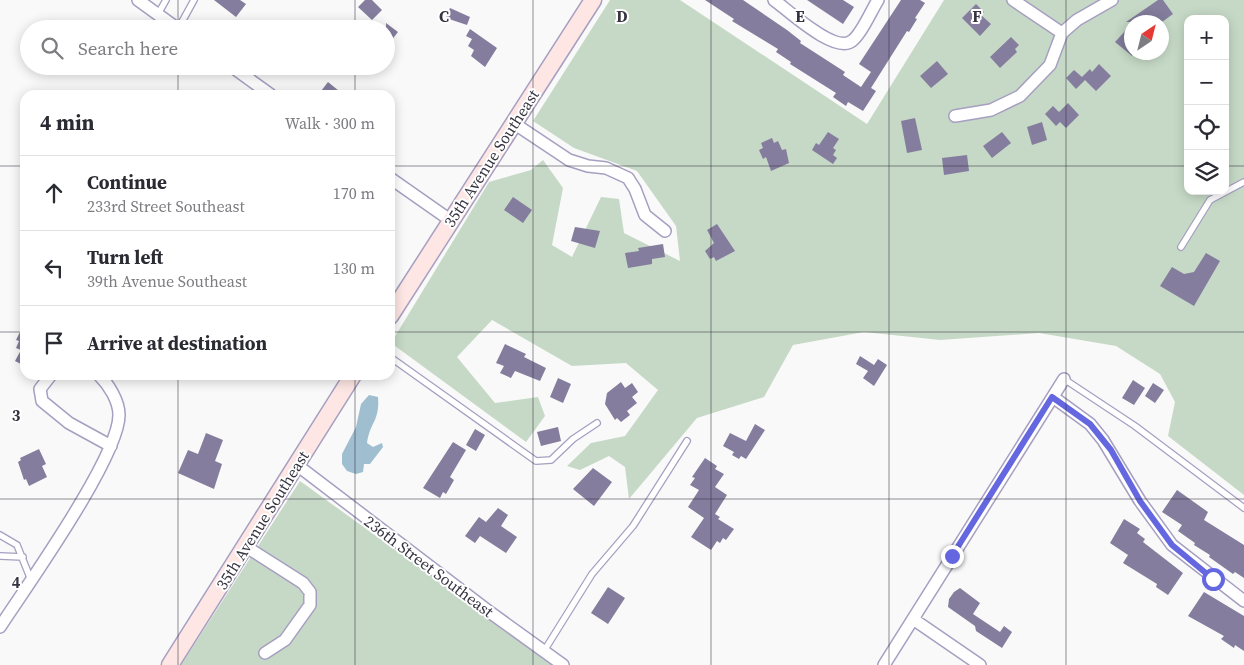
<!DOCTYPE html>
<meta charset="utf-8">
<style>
:root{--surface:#fff;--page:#f7f7f7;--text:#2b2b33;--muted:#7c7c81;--line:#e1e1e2}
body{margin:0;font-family:"Source Serif 4",serif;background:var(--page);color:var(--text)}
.controls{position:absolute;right:15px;top:15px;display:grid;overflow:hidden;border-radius:10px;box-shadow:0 2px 12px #0003}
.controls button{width:45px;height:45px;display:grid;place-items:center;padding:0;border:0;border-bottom:1px solid var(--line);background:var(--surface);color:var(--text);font:25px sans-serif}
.compass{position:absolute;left:1124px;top:15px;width:45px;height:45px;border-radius:50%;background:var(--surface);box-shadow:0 2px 12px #0003;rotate:35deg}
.stop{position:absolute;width:15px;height:15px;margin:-11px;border:4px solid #6567e0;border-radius:50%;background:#fff}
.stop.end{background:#6567e0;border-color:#fff;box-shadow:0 1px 5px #0008}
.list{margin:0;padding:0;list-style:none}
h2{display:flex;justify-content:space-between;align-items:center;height:65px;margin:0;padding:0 20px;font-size:21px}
h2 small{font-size:16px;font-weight:400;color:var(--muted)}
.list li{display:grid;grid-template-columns:32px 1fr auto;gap:15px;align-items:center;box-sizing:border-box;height:75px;padding:0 20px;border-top:1px solid var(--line)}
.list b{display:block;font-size:19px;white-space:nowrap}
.list p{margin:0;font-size:16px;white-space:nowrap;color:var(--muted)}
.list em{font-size:16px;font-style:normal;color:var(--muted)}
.icon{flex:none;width:28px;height:28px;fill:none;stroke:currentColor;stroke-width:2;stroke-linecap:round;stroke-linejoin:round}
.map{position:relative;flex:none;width:1244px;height:665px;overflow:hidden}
.search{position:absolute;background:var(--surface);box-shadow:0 2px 12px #0003;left:20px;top:20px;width:375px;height:55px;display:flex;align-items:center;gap:12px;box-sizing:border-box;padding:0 18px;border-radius:28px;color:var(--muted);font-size:19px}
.panel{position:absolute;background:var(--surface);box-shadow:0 2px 12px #0003;left:20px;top:90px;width:375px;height:290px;border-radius:15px}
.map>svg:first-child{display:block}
.green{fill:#c6d9c6;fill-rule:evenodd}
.water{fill:#9fbfd0}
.building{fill:#847d9d}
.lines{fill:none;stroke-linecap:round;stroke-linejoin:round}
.lane-casing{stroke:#a69fc1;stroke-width:8}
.street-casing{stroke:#a69fc1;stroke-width:14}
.secondary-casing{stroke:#a69fc1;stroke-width:19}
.lane{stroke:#fff;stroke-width:5.5}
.street{stroke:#fff;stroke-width:11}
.secondary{stroke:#fde6e3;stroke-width:16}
.route{stroke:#6567e0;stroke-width:6}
.grid{fill:none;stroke:#373442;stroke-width:1;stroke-opacity:0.55}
.labels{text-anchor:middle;stroke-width:4;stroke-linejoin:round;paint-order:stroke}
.street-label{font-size:16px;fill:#373442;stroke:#fff}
.grid-label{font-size:16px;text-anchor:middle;font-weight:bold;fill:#373442;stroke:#fff;stroke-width:4;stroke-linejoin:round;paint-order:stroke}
</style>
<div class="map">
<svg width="1244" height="665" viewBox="0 0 1244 665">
<rect width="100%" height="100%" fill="#f9f9f9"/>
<path class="green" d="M610 0H680L867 124 944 0H1244V495L1168 436 1175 402 1160 374 1116 346 1039 333 940 340 864 332 793 345 764 397 697 418 629 499 625 467 609 456 580 470 567 466 591 443 625 436 658 390 626 363 572 366 492 320 457 357 495 403 538 397 545 416 526 442 391 343 489 182 531 170 543 160 563 188 552 245 572 257 601 197 619 199 624 233 680 261 676 226 637 171 574 148 533 121ZM1188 19H1225V191H1188ZM1132 22H1162V52H1132Z
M300 481 488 617 563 665H181Z"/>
<path class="water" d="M369 395 378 397C380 421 370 422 367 443L373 447 382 443 383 447 370 464H364L363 472 356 474 347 471 342 464V454L356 427 361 404Z"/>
<path class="building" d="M214 0H240L246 4 236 17Z
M365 0H372L382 10 372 20 358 7Z
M705 0H743L787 30 801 41 800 43 845 72 843 75 861 87 871 72 859 64 901 0H920L925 3 915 18 917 19 909 32 907 31 871 88 876 91 863 111 848 102 846 106 833 97 836 93 790 64 791 62 776 52 778 49 732 21 734 19Z
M807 0H843L854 7 843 24Z
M1158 0H1163L1173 14 1162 22H1126Z
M976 4 984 12 981 15 991 24 980 36 962 18Z
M450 8 470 17 467 25 446 18Z
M386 23 398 32 386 47Z
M470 29 497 48 485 67 471 56 474 50 468 46 472 39 466 36Z
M1126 30 1132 35V56L1115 42Z
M1011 37 1019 45 1015 49 1017 52 1000 68 990 57Z
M937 61 948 74 931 88 920 76Z
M1099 64 1111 76 1096 91 1085 80 1076 89 1066 78 1074 70 1082 77 1090 69 1092 72Z
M328 82 344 95H318Z
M1068 103 1079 115 1066 128 1060 122 1056 126 1045 114 1053 106 1059 112Z
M915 118 922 150 907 153 901 121Z
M1042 122 1047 140 1032 145 1027 127Z
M828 132 839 139 833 148 836 150 833 155 837 158 833 164 812 150 816 143 819 145Z
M1002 132 1011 143 992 158 983 146Z
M772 138 774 143 778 141 782 150 786 149 789 163 771 171 766 157 763 159 759 150 763 148 761 143Z
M967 155 969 171 944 175 942 158Z
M513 197 532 210 523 223 504 210Z
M717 224 735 251 716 261 714 257 710 259 705 251 714 243 707 230Z
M575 227 600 231 595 248 571 241Z
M663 244 665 257 652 259V264L628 268 625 253 639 251 638 248Z
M1206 253 1220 261 1194 306 1160 286 1172 267 1184 274 1194 272Z
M25 322V366L15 361 21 350 16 348 19 341 16 340Z
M505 344 526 354 524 357 546 368 540 381 515 371 511 378 500 373 504 366 496 363Z
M860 356 874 365 878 359 887 365 874 386 863 378 868 371 856 364Z
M558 378 571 384 563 403 550 397Z
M1133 380 1145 388 1134 405 1122 398Z
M621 382 625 388 632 383 638 392 632 397 637 403 627 411 630 415 621 422 617 418 615 420 605 404 607 393Z
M1153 383 1164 390 1155 403 1145 396Z
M755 424 765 430 746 459 741 456 739 459 732 455 734 452 723 446 730 433 746 441Z
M558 427 561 441 541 446 537 432Z
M475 429 485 435 476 451 466 445Z
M206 433 223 440 215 461 222 464 214 489 178 473 188 450 198 454Z
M453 442 466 450 450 477 454 480 446 494 443 492 440 498 423 488Z
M39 449 46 464 42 466 47 477 29 486 26 479 24 480 18 462 21 460 20 458Z
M705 458 717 466 715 469 724 474 715 487 727 495 715 514 720 517 718 519 734 529 726 540 723 538 720 543 717 541 711 550 691 537 704 518 688 507 699 490 690 485 695 478 692 477Z
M593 468 612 482 594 506 573 489Z
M1177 490 1208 512 1204 520 1244 545V578L1235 572 1233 574 1209 557 1210 555 1194 545 1195 543 1178 531 1182 525 1162 512Z
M498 508 508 515 501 526 517 537 506 553 480 536 475 543 465 536 479 517 486 522Z
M1124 519 1140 529 1137 533 1145 539 1143 542 1183 573 1168 595 1156 587 1157 584 1123 563 1128 555 1110 543Z
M608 587 625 598 608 624 591 613Z
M960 588 980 603 973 614 1000 632 1004 626 1012 632 1002 648 976 631 975 626 948 607 949 599 954 592Z
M1204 592 1244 616V651L1235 645 1234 648 1221 639 1224 636 1188 616Z"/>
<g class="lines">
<g class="lane-casing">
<path id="lane" d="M158 14 166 0
M178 29 194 0
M1181 247 1210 200 1244 182
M390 357 536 461 551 460 573 439 597 423
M1064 379 1135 426 1244 508
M0 535 17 545 31 580
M0 556 23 557
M544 651 592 574 633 526 687 441"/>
</g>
<g class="street-casing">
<path id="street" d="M138 0 178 29
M774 0C789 11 837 56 853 40 862 33 871 11 878 0
M1013 0 1062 33
M231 66 271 95
M955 116 991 110 1020 96 1050 65 1062 33 1077 20 1112 0
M515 124 569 160 588 166 606 168 628 178 635 189 645 215 665 231
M390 178 450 220
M51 375 40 389 42 401 69 423 111 446
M1053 397 1090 424 1103 440 1140 501 1172 545 1244 601
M297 465 491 613 563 665
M245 546 303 583 310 592V605L285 640 265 653
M913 619 980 665
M0 627C26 587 119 457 119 415 119 401 109 385 99 375
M884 665 1064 379"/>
</g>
<g class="secondary-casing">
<path id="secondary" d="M390 316 593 0
M170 665 353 375"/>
</g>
<use href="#lane" class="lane"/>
<use href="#street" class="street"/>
<use href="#secondary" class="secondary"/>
</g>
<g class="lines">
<path class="route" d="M952 556 1052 397 1090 424 1111 450 1140 501 1172 545 1213 579"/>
</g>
<path class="grid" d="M178 0V29M355 0V29M533 0V665M711 0V665M889 0V665M1066 0V665M178 66V95M355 66V95M0 166H25M390 166H1188M1225 166H1244M0 332H25M390 332H1244M178 375V665M355 375V665M0 499H1244"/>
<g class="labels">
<g class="street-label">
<text transform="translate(491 158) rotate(-57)" y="6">35th Avenue Southeast</text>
<text transform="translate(262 520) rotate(-58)" y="6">35th Avenue Southeast</text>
<text transform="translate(429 566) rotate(37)" y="6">236th Street Southeast</text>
</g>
</g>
<g class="grid-label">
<text x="444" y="22">C</text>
<text x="622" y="22">D</text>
<text x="800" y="22">E</text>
<text x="977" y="22">F</text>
<text x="16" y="421">3</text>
<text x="16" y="588">4</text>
</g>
</svg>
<div class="controls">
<button>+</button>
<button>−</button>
<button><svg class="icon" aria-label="locate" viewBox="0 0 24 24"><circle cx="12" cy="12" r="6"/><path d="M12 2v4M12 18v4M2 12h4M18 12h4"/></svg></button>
<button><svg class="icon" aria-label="layers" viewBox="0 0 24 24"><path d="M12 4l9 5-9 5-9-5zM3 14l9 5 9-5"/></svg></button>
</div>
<svg class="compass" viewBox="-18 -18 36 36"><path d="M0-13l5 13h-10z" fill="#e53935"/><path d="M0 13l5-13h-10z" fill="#7c7c81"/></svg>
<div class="stop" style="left:1213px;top:579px"></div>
<div class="stop end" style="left:952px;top:556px"></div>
<div class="search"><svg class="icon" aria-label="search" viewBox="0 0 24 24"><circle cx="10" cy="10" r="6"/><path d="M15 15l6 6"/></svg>Search here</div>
<section class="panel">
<h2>4 min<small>Walk · 300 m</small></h2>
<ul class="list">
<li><svg class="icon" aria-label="ahead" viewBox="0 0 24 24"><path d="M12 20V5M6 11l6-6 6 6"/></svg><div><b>Continue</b><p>233rd Street Southeast</p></div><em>170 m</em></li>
<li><svg class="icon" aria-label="left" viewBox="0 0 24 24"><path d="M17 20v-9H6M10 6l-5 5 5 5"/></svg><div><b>Turn left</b><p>39th Avenue Southeast</p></div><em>130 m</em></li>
<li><svg class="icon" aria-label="arrive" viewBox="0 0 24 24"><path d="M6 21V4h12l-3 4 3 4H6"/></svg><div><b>Arrive at destination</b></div></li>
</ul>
</section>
</div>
